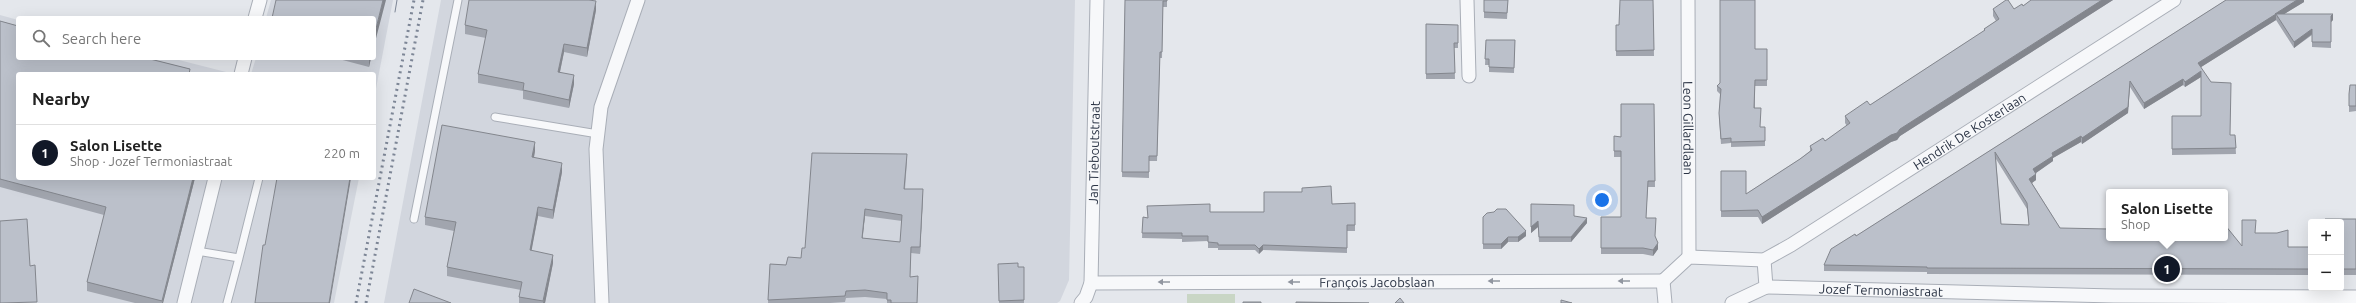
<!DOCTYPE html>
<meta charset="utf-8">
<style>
:root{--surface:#fff;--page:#f2f2f2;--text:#222;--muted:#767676;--line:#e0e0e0;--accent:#111827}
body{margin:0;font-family:Ubuntu,sans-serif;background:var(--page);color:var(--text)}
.controls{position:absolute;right:12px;bottom:12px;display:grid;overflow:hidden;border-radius:4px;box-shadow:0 4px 16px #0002}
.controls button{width:36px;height:36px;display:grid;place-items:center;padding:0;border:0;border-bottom:1px solid var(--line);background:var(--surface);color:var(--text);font:20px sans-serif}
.you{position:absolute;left:1602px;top:200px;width:14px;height:14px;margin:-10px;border:3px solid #fff;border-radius:50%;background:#1a73e8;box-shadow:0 0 0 6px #1a73e833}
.badge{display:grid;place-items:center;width:26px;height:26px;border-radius:50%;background:var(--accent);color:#fff;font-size:13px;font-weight:700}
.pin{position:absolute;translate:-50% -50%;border:2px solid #fff;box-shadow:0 1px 4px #0006}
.popup{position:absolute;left:2106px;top:189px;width:122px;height:52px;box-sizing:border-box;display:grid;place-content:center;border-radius:4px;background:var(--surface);filter:drop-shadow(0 1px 3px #0005);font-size:13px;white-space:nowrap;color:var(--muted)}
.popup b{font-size:15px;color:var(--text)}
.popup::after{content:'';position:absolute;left:50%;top:100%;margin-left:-8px;border:8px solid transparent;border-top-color:var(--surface)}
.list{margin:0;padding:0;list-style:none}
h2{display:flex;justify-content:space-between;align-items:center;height:52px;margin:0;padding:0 16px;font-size:17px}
h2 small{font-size:13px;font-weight:400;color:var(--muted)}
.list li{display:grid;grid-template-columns:26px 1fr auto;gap:12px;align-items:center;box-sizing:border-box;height:56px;padding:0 16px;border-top:1px solid var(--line)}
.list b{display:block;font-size:15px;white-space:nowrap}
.list p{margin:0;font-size:13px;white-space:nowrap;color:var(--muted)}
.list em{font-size:13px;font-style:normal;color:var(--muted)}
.icon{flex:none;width:22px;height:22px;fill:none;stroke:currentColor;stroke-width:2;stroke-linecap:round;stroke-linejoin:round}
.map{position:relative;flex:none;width:2356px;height:303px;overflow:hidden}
.search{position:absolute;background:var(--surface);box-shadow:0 4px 16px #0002;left:16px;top:16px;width:360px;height:44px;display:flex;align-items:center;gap:10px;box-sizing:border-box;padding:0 14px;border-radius:4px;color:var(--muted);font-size:15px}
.panel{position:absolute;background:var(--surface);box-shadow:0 4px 16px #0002;left:16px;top:72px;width:360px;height:108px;border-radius:4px}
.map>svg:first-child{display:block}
.built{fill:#d2d6de}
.green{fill:#c9d6c5}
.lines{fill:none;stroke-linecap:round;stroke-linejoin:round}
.service-casing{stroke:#a9aeb7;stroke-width:9}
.minor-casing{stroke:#a9aeb7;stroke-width:15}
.service{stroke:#f7f8fa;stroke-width:7}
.minor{stroke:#f7f8fa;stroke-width:13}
.tram{stroke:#7d8696;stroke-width:1}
.rail{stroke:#7d8696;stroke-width:3;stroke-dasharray:2 4;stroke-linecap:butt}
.wall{fill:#a1a5ae;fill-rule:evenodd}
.shaded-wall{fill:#83868d}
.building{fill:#bbc0ca;stroke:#83868d;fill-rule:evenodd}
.oneway{fill:#9196a0}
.labels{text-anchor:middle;stroke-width:3;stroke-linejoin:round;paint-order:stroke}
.street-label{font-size:13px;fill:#2b3445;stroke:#f4f6f9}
</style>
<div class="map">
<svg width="2356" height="303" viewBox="0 0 2356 303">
<rect width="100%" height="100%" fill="#e4e7ec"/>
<path class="built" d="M271 0H393L374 99V74H251L256 58H374V18H266Z
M441 0H1075L1069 280 1060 301 1057 303H384Z
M0 15 18 20V58H171L234 74H18V178H359L334 303H0Z"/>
<path class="green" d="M1187 294H1235V303H1187Z"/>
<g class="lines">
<g class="service-casing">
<path id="service" d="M495 117 598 134
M414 219 458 0
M197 251 239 258 259 178
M227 303 239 258"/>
</g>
<g class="minor-casing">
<g id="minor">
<path d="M1467 0 1469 76"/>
<path id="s1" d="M1688 0 1689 257"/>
<path d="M255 18 260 0"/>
<path d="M241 74 245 58"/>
<path id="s2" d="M1663 281 1689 257 1764 260 1791 245 2174 0"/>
<path d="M1663 281 1665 303"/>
<path id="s3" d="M1091 283 1663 281"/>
<path id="s4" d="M1766 287 2114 296 2356 297"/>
<path d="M184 303 215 178"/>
<path d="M602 303 596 149 601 107 638 0"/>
<path id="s5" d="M1081 303 1086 297 1091 283 1097 0"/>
<path d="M1732 303 1766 287 1764 260"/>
</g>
</g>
<use href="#service" class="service"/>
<use href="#minor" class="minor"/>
<path class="tram" d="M395 12 397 0"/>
<path class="rail" d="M356 303 414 0
M366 303 423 0"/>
</g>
<path class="wall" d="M1125 0H1167V7H1163L1162 58H1160L1157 161H1149V178L1122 177Z
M1484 0H1508L1507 19 1484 18Z
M1653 0 1654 56H1616V25H1619Z
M2031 0H2113L1900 136 1897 140 1891 142 1762 224 1758 217H1721V171L1746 194 1800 159 1810 151V146L1825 141 1847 126 1845 123V116L1870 105 1984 31V29L1996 21 1993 16V9H2014L2023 6Z
M2226 0H2304V2L2284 14 2333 20 2331 22V48L2312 47V35L2294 48 2276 20 2201 67 2230 135H2235L2236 154 2172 155V116H2201V77L2185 87 2183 85 2144 109 2130 87 2128 113 2082 144 2081 142 2053 158V161L2036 173V180L2032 183 2060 228 2242 246 2256 233 2288 247H2311V275L1927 274V272L1824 271V265L1856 236ZM1996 159 2027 209 2029 225 2001 224Z
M596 10 587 57 564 52 560 72 574 84 569 108 523 99V91L478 83V74L486 38 465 34V25Z
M0 21 190 74 18 178H195L163 303H135L87 291V282L104 215 0 187Z
M1426 24 1458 25V48H1454L1455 79H1426Z
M1486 40H1515L1514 73 1489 72V65H1485Z
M1755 49H1767V86H1755V108L1760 127H1765V146L1731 147V143L1721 144 1719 118 1720 94 1717 91V86Z
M335 58H371L369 67Z
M2356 85V111L2349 112V94Z
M1654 104 1655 187H1648L1646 218 1655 236 1658 249 1653 256 1643 254H1601V217H1621V157H1614V136L1621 137Z
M535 151 534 158 562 172 553 219 538 216 531 251 553 263 545 303H519V297L521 290 447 276V267L454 231 425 225V217Z
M907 161 905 189 923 195 920 254 911 253 910 277 918 283 917 303H887V299L865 297 846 298 845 302 830 303H768L770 264 786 265 801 258 805 248ZM865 216 902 221 900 242 862 238Z
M1355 203V231H1347V253L1263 250 1259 254 1255 250H1218V248H1208V241L1182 242V239L1142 238 1143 217 1148 218 1147 206 1210 212H1264L1332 204Z
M1531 204 1574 216 1587 223 1571 242H1539L1538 227 1531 233Z
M1483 217 1526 236 1518 242H1508L1501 249H1483Z
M2356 219V275H2341V222Z
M998 264 1018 267H1024V303H999Z"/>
<path class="shaded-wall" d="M383 0H386L374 46V37Z
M2102 0H2113L1900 136 1897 140 1891 142 1762 224V217Z
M2297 0H2304V2L2278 18 2276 14V20L2198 69V63Z
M596 1V10L587 57V48Z
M2333 14V20L2331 22V16Z
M2312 29V34L2294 48V42Z
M564 44V52L558 81V72Z
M369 58H371L369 67Z
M2201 71V77L2185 87V82Z
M574 75V84L569 108V100Z
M2183 79V85L2144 109V103Z
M2130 81 2128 113 2082 144V138Z
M2081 136V142L2053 158V161L2033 175V169L2052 153Z
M535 142V151L532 166V157Z
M562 163V172L553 219V210Z
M2036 174V180L2029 185V179Z
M193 178H195L163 303H162Z
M350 178H351L330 303H329Z
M923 189V195L920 254V247Z
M538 207V216L530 259V250Z
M865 209V216L862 244V238Z
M1587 218V223L1571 242V237Z
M1538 221V227L1531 233V227Z
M1526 231V236L1518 242V237Z
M1508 237V242L1501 249V244Z
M1658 243V249L1653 256V250Z
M1263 245V250L1259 254V249Z
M553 255V263L545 303H543Z"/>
<path class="building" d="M276 0H383L374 37V18H272Z
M469 0H589L596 1 587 48 564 44 558 72 574 75 569 100 523 90 524 83 478 74 487 30 465 25Z
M1125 0H1167V1H1163L1162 52H1160L1157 156H1149V172H1122Z
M1484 0H1508L1507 13 1484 12Z
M1620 0H1653L1654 50 1616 51V25H1619Z
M1720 0H1755V49H1767V80H1755L1754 108H1761L1760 127H1765V141L1731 142V138L1721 139 1719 113 1721 89 1717 86 1720 83Z
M2006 0H2008L2014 9 2022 4 2023 6 2031 0H2102L1900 129 1897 133 1891 135 1762 217 1758 210 1721 211V171H1746V194L1800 159 1812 150 1810 146 1823 138 1825 141 1850 123 1845 116 1867 101 1870 105 1985 30 1984 29 1999 19 1993 9Z
M2226 0H2297L2275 14H2333L2331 16V42H2312V29L2294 42 2276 14 2198 63 2211 82 2231 83 2230 135H2235L2236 148 2172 149V116H2201V71L2185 82 2183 79 2144 103 2130 81 2128 107 2082 138 2081 136 2052 153 2053 156 2033 169 2036 174 2029 179 2060 228 2109 229V238H2225V225L2242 246V220H2256L2255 233H2277L2288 230V247H2311V269L1927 268V267L1824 265 1831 249 1855 234 1856 236ZM1995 152 2027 203 2029 225 2001 224Z
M0 21 18 26V58H146L190 69 189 74H18V178H193L162 301 87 282 106 207 0 179Z
M1426 24 1458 25V43H1454L1455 73 1426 74Z
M1486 40H1515L1514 68 1489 67V59H1485Z
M2350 85H2356V106H2349V94Z
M1621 104H1654L1655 181H1648L1646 218H1656L1655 236 1658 243 1653 250 1643 248H1601V217H1621V151H1614V136L1621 137Z
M442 125 535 142 532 157 562 163 553 210 538 207 530 250 553 255 543 301 519 297 522 282 447 267 456 222 425 217Z
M812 153 907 154 904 189H923L920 247H911L910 277 918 276 917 303H891V300H887V293L865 290 846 291 845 296 768 300 770 264 786 265 788 257 801 258 802 248H805ZM865 209 902 215 900 242 862 238Z
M277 178H350L329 303H255L263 245H265Z
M1331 186 1332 204 1355 203V225H1347V248L1263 245 1259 249 1255 245H1218V243L1208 242V236H1182V233H1142L1143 217 1148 218 1147 206 1210 204V212H1264V192H1302V188Z
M1531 204 1574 205V216L1587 218 1571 237H1539L1538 221 1531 227Z
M1497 209H1506L1526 231 1518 237H1508L1501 244H1483V217L1487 213 1494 212Z
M27 219 30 266 35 265 37 302 0 303V221Z
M2325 219H2356V269H2341V222H2325Z
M1018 263V267H1024V300L999 301 998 264Z
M414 289 451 303H409Z
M1400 298 1404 303H1395Z
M1561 300 1572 303H1561Z
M1243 302H1261V303H1243Z
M1296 302 1369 303H1296Z"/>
<defs><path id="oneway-solid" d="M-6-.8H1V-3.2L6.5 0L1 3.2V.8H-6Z"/></defs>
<g class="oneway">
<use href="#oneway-solid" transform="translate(1494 281) rotate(180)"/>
<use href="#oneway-solid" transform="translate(1624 281) rotate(180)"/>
<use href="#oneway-solid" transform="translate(1164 282) rotate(180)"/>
<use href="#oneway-solid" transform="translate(1294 282) rotate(180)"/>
</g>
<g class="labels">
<g class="street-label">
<text dy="5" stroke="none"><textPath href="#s1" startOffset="128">Leon Gillardlaan</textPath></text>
<text dy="5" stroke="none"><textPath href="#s2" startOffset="353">Hendrik De Kosterlaan</textPath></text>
<text dy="5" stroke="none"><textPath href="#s5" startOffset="153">Jan Tieboutstraat</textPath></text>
<text dy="5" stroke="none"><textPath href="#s3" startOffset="286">François Jacobslaan</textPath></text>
<text dy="5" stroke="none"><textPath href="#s4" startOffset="115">Jozef Termoniastraat</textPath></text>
</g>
</g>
</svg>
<div class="controls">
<button>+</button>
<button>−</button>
</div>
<div class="you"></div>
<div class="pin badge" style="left:2167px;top:269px">1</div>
<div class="popup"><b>Salon Lisette</b>Shop</div>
<div class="search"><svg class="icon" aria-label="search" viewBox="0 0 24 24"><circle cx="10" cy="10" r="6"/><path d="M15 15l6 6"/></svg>Search here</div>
<section class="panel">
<h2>Nearby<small></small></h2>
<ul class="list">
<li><span class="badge">1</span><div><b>Salon Lisette</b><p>Shop · Jozef Termoniastraat</p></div><em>220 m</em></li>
</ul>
</section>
</div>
